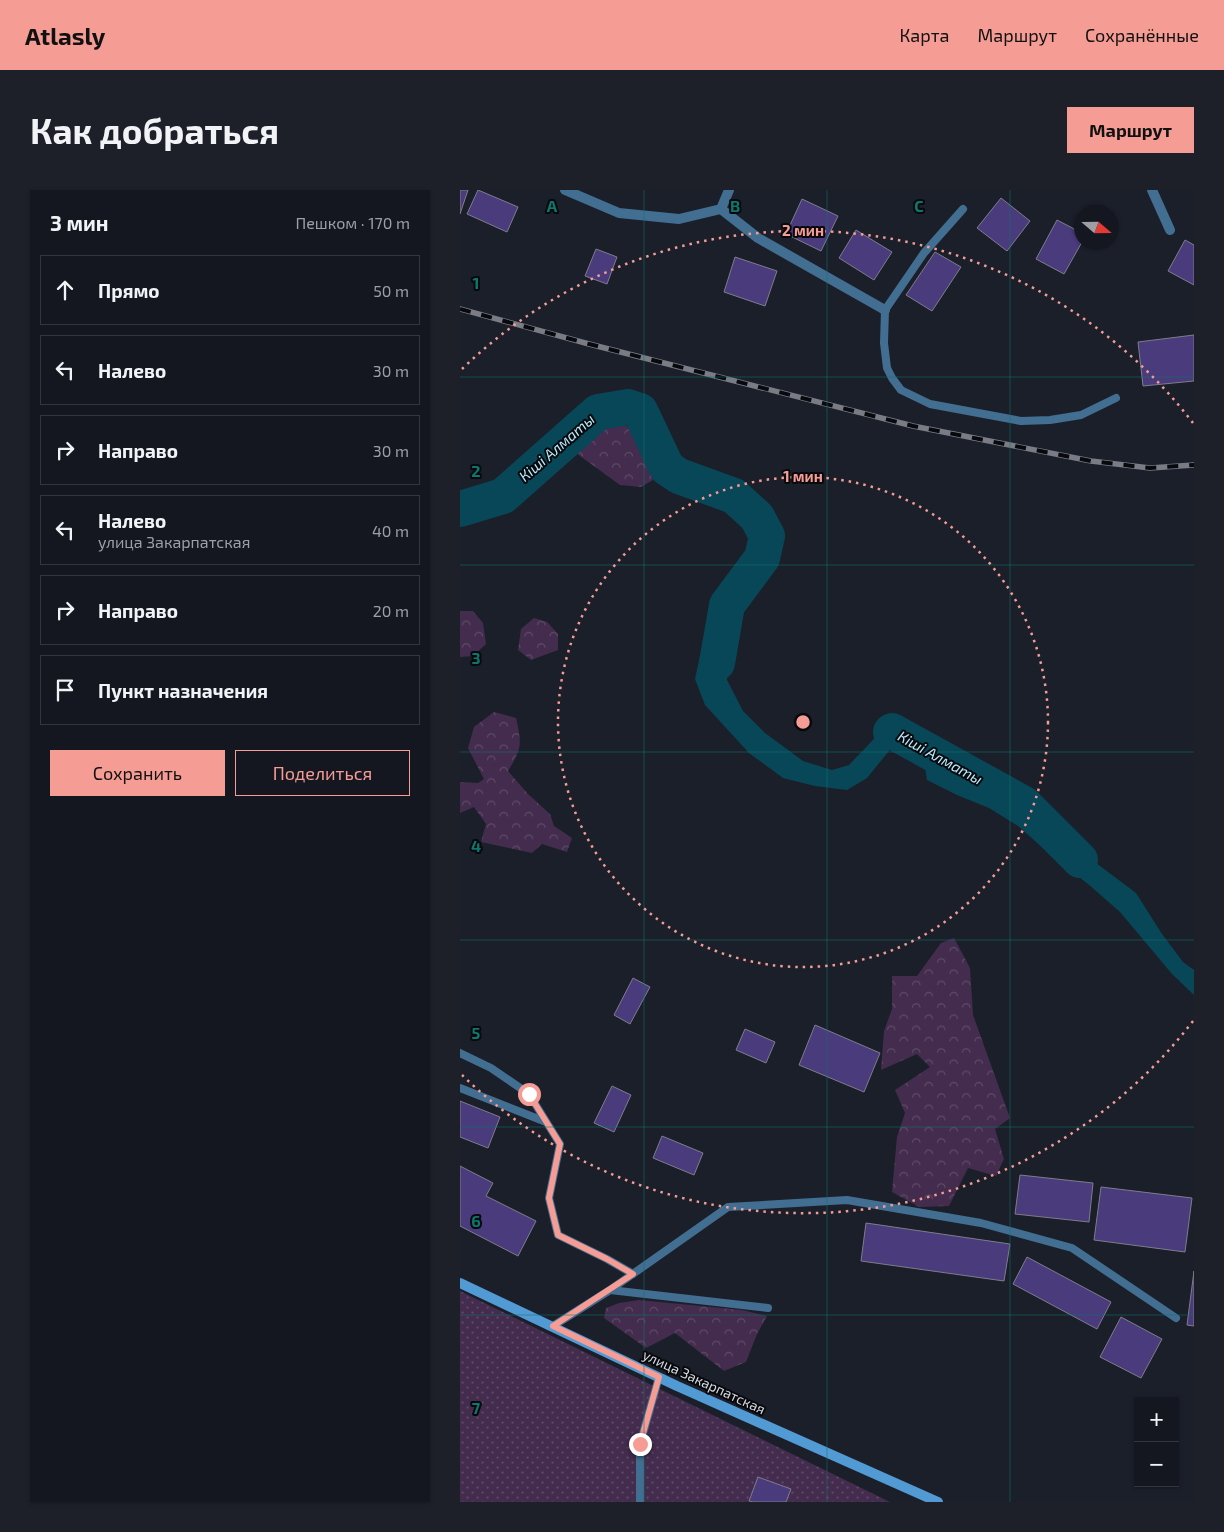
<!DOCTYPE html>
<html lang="ru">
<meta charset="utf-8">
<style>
:root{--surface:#141720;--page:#1d2029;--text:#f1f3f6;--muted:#9d9fa5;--line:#33363e;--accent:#f59c94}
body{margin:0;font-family:"Exo 2",sans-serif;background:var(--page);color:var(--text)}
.controls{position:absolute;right:15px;bottom:15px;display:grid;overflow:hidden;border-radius:0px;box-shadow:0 1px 4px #0004}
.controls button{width:45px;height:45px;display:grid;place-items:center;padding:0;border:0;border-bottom:1px solid var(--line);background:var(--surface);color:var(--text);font:25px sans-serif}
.compass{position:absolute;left:614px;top:15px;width:45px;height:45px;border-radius:50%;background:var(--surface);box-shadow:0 1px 4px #0004;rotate:110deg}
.stop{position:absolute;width:15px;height:15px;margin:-11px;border:4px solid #f59c94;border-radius:50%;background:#fff}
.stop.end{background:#f59c94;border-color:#fff;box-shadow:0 1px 5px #0008}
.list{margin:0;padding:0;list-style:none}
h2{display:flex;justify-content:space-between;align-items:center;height:65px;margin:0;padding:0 20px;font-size:21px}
h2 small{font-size:16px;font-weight:400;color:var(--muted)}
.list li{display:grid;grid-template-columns:32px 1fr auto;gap:15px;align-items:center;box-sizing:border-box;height:70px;margin:0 10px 10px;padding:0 10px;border:1px solid var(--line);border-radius:0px}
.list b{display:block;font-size:19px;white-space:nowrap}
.list p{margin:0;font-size:16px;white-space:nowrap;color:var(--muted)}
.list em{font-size:16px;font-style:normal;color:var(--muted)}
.actions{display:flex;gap:10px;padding:15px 20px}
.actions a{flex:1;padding:11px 0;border:1px solid var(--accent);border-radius:0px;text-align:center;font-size:18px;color:var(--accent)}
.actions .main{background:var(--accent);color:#111}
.icon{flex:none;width:28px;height:28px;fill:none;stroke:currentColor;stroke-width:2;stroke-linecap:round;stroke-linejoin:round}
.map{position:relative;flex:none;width:734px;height:1312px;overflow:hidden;border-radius:0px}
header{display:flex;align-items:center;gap:30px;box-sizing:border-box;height:70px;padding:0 25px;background:var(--accent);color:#111}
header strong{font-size:24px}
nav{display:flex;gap:28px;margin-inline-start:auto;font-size:18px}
.intro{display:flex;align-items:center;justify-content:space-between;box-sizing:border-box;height:120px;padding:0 30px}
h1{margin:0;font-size:35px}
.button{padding:12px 22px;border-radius:0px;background:var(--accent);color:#111;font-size:18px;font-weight:700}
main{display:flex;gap:30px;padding:0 30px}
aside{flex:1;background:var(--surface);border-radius:0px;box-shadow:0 1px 4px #0004}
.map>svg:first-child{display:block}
.grass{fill:url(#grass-dots)}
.forest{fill:url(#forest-crowns)}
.water{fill:#084757}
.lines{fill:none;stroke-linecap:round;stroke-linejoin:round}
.river{stroke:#084757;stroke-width:36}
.building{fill:#4a3b7d;stroke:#7e7d8b}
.lane{stroke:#426e92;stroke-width:8}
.street{stroke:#426e92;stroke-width:10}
.secondary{stroke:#529ad4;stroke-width:10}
.rail-casing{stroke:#797c85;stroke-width:5.5}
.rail{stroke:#07090d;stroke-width:4;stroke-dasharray:11;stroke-linecap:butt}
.route{stroke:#f59c94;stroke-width:6}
.grid{fill:none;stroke:#0f766e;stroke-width:1;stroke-opacity:0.55}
.ring{fill:none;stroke:#f59c94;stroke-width:2.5;stroke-dasharray:2.5 5}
.labels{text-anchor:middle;stroke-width:4;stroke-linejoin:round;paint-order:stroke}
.street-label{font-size:14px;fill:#d7dae1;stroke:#07090d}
.water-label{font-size:15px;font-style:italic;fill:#baeafb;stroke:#07090d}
.grid-label{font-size:16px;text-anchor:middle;font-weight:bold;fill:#0f766e;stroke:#07090d;stroke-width:4;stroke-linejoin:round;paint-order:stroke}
.centre{fill:#f59c94;stroke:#07090d;stroke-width:2.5}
.ring-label{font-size:15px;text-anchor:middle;font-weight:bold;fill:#f59c94;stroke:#07090d;stroke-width:4;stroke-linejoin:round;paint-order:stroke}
</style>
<header>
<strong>Atlasly</strong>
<nav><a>Карта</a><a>Маршрут</a><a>Сохранённые</a></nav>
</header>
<div class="intro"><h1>Как добраться</h1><a class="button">Маршрут</a></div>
<main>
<aside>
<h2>3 мин<small>Пешком · 170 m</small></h2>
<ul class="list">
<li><svg class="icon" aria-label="ahead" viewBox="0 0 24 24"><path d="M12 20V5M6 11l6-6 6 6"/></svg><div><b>Прямо</b></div><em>50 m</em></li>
<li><svg class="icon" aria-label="left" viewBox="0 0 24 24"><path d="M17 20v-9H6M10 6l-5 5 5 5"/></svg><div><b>Налево</b></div><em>30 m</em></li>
<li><svg class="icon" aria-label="right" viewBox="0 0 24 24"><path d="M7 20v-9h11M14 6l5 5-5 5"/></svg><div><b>Направо</b></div><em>30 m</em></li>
<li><svg class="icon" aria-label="left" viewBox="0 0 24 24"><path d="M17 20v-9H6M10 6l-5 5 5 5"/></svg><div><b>Налево</b><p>улица Закарпатская</p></div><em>40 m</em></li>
<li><svg class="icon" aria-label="right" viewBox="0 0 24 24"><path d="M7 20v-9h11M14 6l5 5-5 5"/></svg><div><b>Направо</b></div><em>20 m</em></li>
<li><svg class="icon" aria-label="arrive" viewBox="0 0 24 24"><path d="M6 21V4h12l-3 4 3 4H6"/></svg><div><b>Пункт назначения</b></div></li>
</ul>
<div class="actions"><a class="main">Сохранить</a><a>Поделиться</a></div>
</aside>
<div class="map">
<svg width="734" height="1312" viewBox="0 0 734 1312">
<defs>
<pattern id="grass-dots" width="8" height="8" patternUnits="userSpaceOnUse" patternTransform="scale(1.25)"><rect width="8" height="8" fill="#442c4e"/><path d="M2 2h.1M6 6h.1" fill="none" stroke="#5e4a67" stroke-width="1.8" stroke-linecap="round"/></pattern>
<pattern id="forest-crowns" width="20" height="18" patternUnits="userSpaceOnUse" patternTransform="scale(1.25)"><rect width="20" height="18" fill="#442c4e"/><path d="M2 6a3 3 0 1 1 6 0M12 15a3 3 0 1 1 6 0" fill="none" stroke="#5e4a67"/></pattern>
</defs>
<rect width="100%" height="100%" fill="#1b1f2a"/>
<path class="grass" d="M0 1101 430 1312H0Z"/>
<path class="forest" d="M135 234C143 234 155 232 162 234 185 242 190 269 193 290L181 297 160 295 116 263 118 248Z
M0 421H13L23 433 26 454 13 466 0 467Z
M74 428 87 432 98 444V460L71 470 58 460 61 439Z
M34 522 56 528C62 555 62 558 48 581L68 604 90 624 94 636 112 648 107 662 82 654 72 663 21 652 26 634 14 617 0 623V592L18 593 24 589 8 558 14 537Z
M494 748 510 778 513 825 550 928 535 939 544 969 536 986 508 978 489 1016 459 1017 432 1002 437 947 445 923 435 900 470 877 457 864 421 880 424 841 432 819V786H457L481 753Z
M179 1110 282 1120 307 1126 297 1144 286 1172 264 1181 215 1143 186 1158 144 1128 146 1118 159 1113Z"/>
<path class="water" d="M256 419 272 426 267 458V490L283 521 305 543 343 571 372 580 389 575 411 552 425 536H445L464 549 479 573 503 591 544 608 591 639 676 703 702 744 723 772 734 780V805L712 784 660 722 628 694 592 666 558 636 529 618 497 605 467 590 464 570 452 557 433 556 407 588 387 600 355 596 323 588 289 563 245 515 235 489 243 452Z"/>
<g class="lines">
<path class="river" d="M0 319 43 306 138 222 168 217 180 221 207 278 219 286 274 306 297 327 307 346 302 368 267 415 257 473
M431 542 432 541 564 614 620 670"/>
</g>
<path class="building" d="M0 0H8L0 24Z
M18 0 58 17 47 42 7 24Z
M541 8 570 31 547 61 517 38Z
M342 9 378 26 361 61 326 44Z
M597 30 622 43V52L604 84 576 69Z
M396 40 432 62 414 90 379 68Z
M725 50 734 55V95L708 81Z
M136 59 157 67 147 94 125 86Z
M475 62 501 77 472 121 446 105Z
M275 67 317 81 305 116 264 102Z
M734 145V191L683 196 678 152Z
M173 788 190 797 170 834 154 825Z
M355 835 420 863 404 902 339 875Z
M285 839 315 852 306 873 276 860Z
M152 896 171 905 154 942 134 933Z
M0 911 40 927 28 958 0 947Z
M202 946 243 963 234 985 193 968Z
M0 976 33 993 26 1006 76 1031 58 1066 0 1036Z
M560 985 633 993 629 1032 555 1024Z
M641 997 732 1008 725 1062 634 1050Z
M406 1033 550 1054 544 1091 401 1071Z
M567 1067 651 1112 637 1139 553 1094Z
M734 1081V1136L727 1135Z
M661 1127 702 1149 681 1188 640 1167Z
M298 1287 331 1299 326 1312H293L289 1311Z"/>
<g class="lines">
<path class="lane" d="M503 19 464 63 425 120 424 153 427 178 432 188 441 200 470 214 561 231 590 230 621 225 656 208
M0 863 31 878 69 904 100 954 89 1008 98 1045 147 1069 173 1084
M0 898 86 932
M150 1100 308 1118
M93 1136 150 1100 268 1017 387 1010 521 1033 612 1058 716 1128
M180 1312V1254L199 1187"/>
<path class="street" d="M105 0 159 23 219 29 261 19 298 48 425 120
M692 0 710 40
M261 19 269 0"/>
<path class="secondary" d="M0 1093 217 1196 478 1312"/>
<g class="rail-casing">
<path id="rail" d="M0 119 129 154 453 236 631 271 690 278 734 275"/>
</g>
<use href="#rail" class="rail"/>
</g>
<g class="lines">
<path class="route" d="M69 904 100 954 89 1008 98 1045 147 1069 173 1084 93 1136 199 1187 180 1254"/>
</g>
<path class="grid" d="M184 0V1312M367 0V1312M550 0V1312M0 187H734M0 375H734M0 562H734M0 750H734M0 937H734M0 1125H734"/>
<g class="ring">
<circle cx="343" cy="532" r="245"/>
<path d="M733 831A491 491 0 0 1 2 885M2 179A491 491 0 0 1 733 233"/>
</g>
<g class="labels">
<g class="street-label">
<text transform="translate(244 1192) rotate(25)" y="5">улица Закарпатская</text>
</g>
<g class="water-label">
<text transform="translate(97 258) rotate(-41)" y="5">Кіші Алматы</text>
<text transform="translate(480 568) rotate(29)" y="5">Кіші Алматы</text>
</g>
</g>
<g class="grid-label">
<text x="92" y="22">A</text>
<text x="275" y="22">B</text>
<text x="459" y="22">C</text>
<text x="16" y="99">1</text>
<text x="16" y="287">2</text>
<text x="16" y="474">3</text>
<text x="16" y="662">4</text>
<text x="16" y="849">5</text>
<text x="16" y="1037">6</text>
<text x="16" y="1224">7</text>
</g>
<circle cx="343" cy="532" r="8" class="centre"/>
<g class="ring-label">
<text x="343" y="46">2 мин</text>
<text x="343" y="292">1 мин</text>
</g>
</svg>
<div class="controls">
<button>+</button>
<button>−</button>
</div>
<svg class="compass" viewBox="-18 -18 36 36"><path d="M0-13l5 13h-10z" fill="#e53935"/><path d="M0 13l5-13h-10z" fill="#9d9fa5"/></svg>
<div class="stop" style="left:69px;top:904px"></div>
<div class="stop end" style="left:180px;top:1254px"></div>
</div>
</main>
